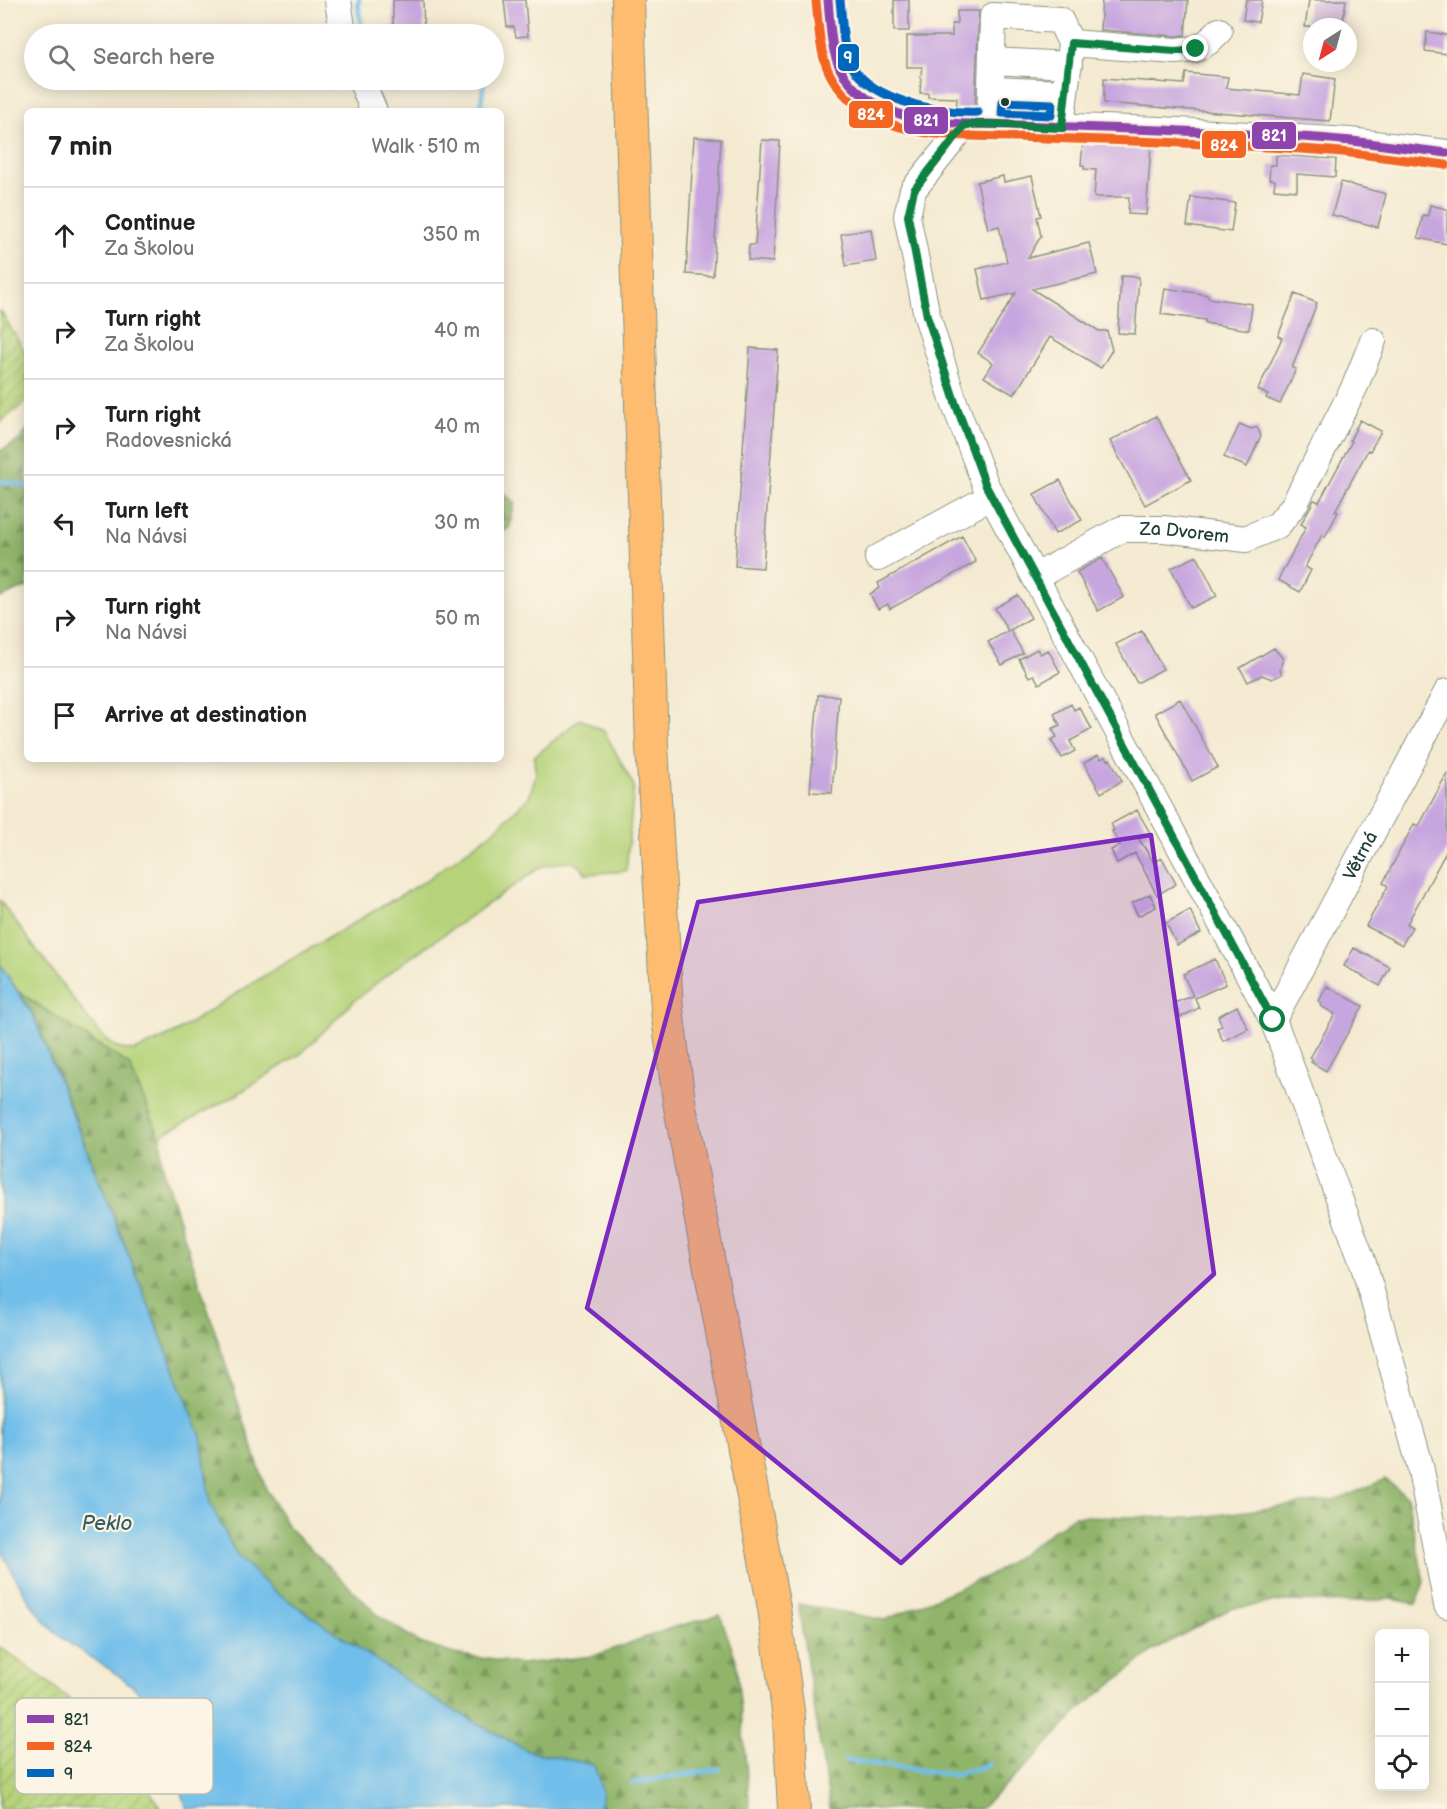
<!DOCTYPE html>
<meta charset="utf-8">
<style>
:root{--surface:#fff;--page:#f2f2f2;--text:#222;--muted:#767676;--line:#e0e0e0}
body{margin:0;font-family:"Balsamiq Sans",sans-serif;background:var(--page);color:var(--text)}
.controls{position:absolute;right:18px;bottom:18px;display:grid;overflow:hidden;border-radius:9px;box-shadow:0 3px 15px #0003}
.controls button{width:54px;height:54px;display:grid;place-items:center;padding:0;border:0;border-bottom:2px solid var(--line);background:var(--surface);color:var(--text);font:30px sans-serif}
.compass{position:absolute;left:1303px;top:18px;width:54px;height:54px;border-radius:50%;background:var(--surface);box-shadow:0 3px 15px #0003;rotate:216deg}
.stop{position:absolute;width:18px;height:18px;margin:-14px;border:4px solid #0b8043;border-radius:50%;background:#fff}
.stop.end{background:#0b8043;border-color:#fff;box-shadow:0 2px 6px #0008}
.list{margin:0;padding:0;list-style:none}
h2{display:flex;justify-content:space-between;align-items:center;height:78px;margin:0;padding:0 24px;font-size:26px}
h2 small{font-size:20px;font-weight:400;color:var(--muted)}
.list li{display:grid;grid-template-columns:39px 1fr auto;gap:18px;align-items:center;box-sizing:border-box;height:96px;padding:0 24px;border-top:2px solid var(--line)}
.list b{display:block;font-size:22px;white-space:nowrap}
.list p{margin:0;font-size:20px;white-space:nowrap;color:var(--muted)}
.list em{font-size:20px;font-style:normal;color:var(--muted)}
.icon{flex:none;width:33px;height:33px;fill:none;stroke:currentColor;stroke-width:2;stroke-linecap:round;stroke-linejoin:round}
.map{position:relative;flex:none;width:1447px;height:1809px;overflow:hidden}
.search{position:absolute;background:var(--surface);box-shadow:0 3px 15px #0003;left:24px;top:24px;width:480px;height:66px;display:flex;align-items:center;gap:15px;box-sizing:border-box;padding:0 21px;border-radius:33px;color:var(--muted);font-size:22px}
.panel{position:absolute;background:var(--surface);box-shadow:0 3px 15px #0003;left:24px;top:108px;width:480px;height:654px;border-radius:9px}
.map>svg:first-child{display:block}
.grass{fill:#b6d37a;stroke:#6a8857;stroke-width:1.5}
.forest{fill:url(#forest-firs);stroke:#58794f;stroke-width:1.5}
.garden{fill:url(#garden-furrows);stroke:#6a8857;stroke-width:1.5}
.water{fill:#6fbeea;stroke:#477e8f;stroke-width:1.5}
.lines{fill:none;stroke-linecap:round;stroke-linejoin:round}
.stream{stroke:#6fbeea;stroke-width:5}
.building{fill:#c7a5df}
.minor-casing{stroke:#8a9482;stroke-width:28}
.major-casing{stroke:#8a9482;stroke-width:34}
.minor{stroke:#fff;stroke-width:26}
.major{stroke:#fdbc6f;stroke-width:32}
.bus-1-casing{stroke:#fcf5e5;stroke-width:14}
.bus-2-casing{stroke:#fcf5e5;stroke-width:14}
.bus-3-casing{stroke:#fcf5e5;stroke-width:14}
.bus-1{stroke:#8e44ad;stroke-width:9}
.bus-2{stroke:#f26522;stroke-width:9}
.bus-3{stroke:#0065bd;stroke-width:9}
.route{stroke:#0b8043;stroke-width:8}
.marked{fill:#7b2cbf;fill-opacity:0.2;stroke:#7b2cbf;stroke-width:4.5;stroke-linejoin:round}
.bus-dot{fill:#1f3d34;stroke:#fcf5e5;stroke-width:2}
.labels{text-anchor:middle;stroke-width:4.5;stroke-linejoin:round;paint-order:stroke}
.street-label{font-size:18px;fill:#1f3d34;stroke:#fcf5e5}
.water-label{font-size:20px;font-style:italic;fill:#335d62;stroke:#fcf5e5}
.key{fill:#fcf5e5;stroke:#babeb0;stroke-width:1.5}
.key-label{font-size:16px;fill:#1f3d34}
.line-badge{stroke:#fcf5e5;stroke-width:2}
.badge-label{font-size:16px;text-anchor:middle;font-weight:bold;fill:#fff}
</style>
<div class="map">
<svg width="1447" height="1809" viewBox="0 0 1447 1809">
<defs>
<pattern id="forest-firs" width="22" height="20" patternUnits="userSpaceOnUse" patternTransform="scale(1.5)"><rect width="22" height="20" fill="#90b56a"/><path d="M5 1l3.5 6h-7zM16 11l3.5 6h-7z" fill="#759458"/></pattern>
<pattern id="garden-furrows" width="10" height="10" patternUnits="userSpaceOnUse" patternTransform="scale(1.5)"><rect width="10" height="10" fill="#b6d37a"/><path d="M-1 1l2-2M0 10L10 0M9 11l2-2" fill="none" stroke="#9cb66a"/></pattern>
</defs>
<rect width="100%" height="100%" fill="#fcf5e5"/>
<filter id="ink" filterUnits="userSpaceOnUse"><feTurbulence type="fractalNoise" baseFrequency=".0167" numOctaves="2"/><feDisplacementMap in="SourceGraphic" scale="12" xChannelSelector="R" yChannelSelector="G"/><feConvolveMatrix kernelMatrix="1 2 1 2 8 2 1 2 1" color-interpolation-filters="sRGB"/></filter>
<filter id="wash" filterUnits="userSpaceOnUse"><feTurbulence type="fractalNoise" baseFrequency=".008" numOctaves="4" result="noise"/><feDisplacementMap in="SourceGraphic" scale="24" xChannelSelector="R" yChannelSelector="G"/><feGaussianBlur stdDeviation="1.35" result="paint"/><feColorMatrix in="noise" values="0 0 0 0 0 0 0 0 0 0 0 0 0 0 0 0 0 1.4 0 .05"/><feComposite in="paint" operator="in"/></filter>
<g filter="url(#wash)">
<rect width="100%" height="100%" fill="#f4ead1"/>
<path class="grass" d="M580 719 604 731 634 786 626 871 586 874C575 854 558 863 541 867L397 967 355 1000 302 1053 236 1095 161 1135V1139L129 1065 17 991 0 964V901L88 1019 107 1041 120 1049 135 1051 173 1034 275 969 425 881 494 831 529 797 536 775 534 757Z"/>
<path class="forest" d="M27 429V587L0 598V451L21 439Z
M501 491 515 503 509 528 501 533Z
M17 991 129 1065 161 1139 162 1162 166 1180 266 1489 288 1527 379 1616 420 1643 454 1654 521 1664 594 1656 674 1627 720 1615 736 1660 750 1809H598L601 1805 594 1765 528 1751 432 1698 273 1590 237 1556 210 1503 201 1437 34 1015Z
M1385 1479 1407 1497 1424 1582 1416 1604 1392 1599 1346 1602 1284 1601 1230 1609 1154 1650 1080 1709 1025 1768 980 1809H830L798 1604 885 1620 992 1574 1074 1516 1193 1518 1340 1499Z"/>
<path class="garden" d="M0 310 27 355V401L0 423Z
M0 1647 47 1681 107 1731 161 1807 160 1809H0Z"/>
<path class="water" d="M0 964 33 1015 201 1437 210 1503 237 1556 273 1590 432 1698 528 1751 594 1765C598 1778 606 1796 598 1809H187C176 1776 166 1724 144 1698 123 1672 82 1656 56 1633 31 1610 16 1578 0 1549Z"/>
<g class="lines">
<path class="stream" d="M359 0C357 11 361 27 368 34
M480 111 484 80
M0 481 27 486
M846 1760 953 1775 989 1765
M633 1783 719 1769"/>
</g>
<g id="blocks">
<path class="building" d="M393 0H423L424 34H393Z
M504 0H525L528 36 516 37 514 27H507Z
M894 0H909V31H894Z
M1102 0H1188L1185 35 1175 36 1100 30Z
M1246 0H1262L1258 22 1243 20Z
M1309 0H1346L1342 27H1305Z
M957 11H979L975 109H956L957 98 928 97V93H920L922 67H907V36H952V24H957Z
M1427 32 1447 35V54L1425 51Z
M1186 73 1228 77 1226 88 1300 95 1303 74 1335 79 1330 121 1104 103V78L1184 84Z
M694 137 721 139 713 276 686 274Z
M762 140 780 141 773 262 748 260 749 245H755Z
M1083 142 1151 146 1146 215 1128 214 1129 197H1094L1096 170 1084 169V166L1081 165Z
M1276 155 1336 159 1335 177 1297 174V191L1274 189 1275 180 1269 179 1270 165H1276Z
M1003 176 1004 182 1032 176 1041 216 1037 217 1041 236 1028 258 1089 243 1097 274 1032 289 1099 331H1107L1112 350 1101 368 1050 337 1014 395 984 377 993 363 978 353 1016 293 984 300 977 269 1007 262 999 226 988 229 977 182Z
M1341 182 1386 194 1378 227 1332 215Z
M1191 197 1235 203 1231 232 1187 226Z
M1430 205 1447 209V244L1418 238 1423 215 1428 216Z
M871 229 876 261 846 266 841 234Z
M1121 276 1139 277 1135 334 1118 333Z
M1165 288 1209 295 1208 298 1252 304 1249 330 1205 323V320L1161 314Z
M1295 294 1317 303 1292 368 1296 369 1280 404 1266 398 1268 395 1258 390 1282 338 1278 336Z
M750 348 778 350 763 568 735 566Z
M1156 416 1191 480 1145 505 1110 441Z
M1360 420 1381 431 1370 451 1368 450 1335 511 1338 512 1325 537 1322 535 1305 567 1311 570 1300 592 1278 580 1306 527 1301 524 1314 500 1319 502 1352 441 1350 440Z
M1240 424 1251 429 1257 427 1261 436 1247 467 1224 457Z
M1060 480 1082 520 1055 534 1034 494Z
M962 536 976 562 890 609 888 604 878 609 870 594 880 588 878 583Z
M1197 556 1217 596 1191 608 1171 568Z
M1102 558 1124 597 1098 611 1077 572Z
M1018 595 1031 618 1010 630 1023 653 1002 665 988 642 1008 631 995 608Z
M1142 631 1163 669 1137 683 1116 644Z
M1274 648 1283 659 1280 670 1282 674 1272 679 1262 675 1248 682 1240 668Z
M1037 649 1040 654 1048 650 1060 672 1039 684 1034 675 1029 677 1019 659Z
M818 695 839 696 832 793 810 792Z
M1180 699 1218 767 1192 781 1155 713Z
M1071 704 1074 710 1079 707 1092 729 1070 741 1075 751 1062 758 1051 740 1057 737 1052 729 1060 725 1054 714Z
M1098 755 1101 759 1106 756 1108 760 1110 759 1122 781 1101 793 1084 763Z
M1447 773V850L1407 924 1412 927 1402 945 1366 926 1388 886 1383 883 1414 824 1419 826Z
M1137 810 1150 833 1139 839 1154 863 1162 858 1176 884 1157 895 1135 853 1117 863 1111 850 1120 845 1112 831 1114 830 1111 824Z
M1150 894 1156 907 1138 916 1132 903Z
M1190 910 1201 933 1177 945 1166 923Z
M1354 948 1390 967 1380 986 1344 966Z
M1215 959 1226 984 1195 998 1199 1008 1181 1017 1174 1003 1193 996 1183 974Z
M1327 986 1363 1006 1326 1071 1311 1062 1313 1060 1310 1058 1335 1014 1321 1006 1322 1003 1319 1001Z
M1237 1006 1248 1029 1223 1041 1217 1028 1222 1026 1218 1016Z"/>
</g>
</g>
<g filter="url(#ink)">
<use href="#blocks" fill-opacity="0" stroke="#8a9482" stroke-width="1.5"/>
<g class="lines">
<g class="minor-casing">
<g id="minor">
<path d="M338 0 343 34"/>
<path d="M828 0C830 19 830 41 835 59 837 65 841 70 844 75 873 120 942 126 990 124L1161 130 1350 141 1447 153"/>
<path d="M1071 43 1175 51 1196 49 1208 42 1219 31"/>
<path d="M992 61 1069 65"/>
<path d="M361 80 374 111"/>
<path d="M991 90 1065 93 1063 109"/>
<path d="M990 124 993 16 1060 20 1071 43 1065 93"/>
<path d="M965 125 913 190 907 216 927 316 955 405 986 486 1273 1020 1285 1051 1364 1266 1420 1465 1447 1605"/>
<path d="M878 558 992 496"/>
<path id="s1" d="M1035 577 1122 529H1164L1246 539 1278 525 1294 505 1355 386 1373 341"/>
<path id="s2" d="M1273 1020 1447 692"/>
</g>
</g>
<g class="major-casing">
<path id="major" d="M628 0 652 746 667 1010 679 1101 694 1183 774 1608 789 1718 794 1809"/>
</g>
<use href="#minor" class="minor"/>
<use href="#major" class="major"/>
<g class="bus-1-casing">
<path id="bus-1" d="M828 0C832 44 830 77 873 102 916 128 968 123 1016 125 1064 127 1113 128 1161 130 1225 133 1289 135 1352 141 1384 145 1415 149 1447 153"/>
</g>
<g class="bus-2-casing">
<path id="bus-2" d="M816 1C821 50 820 82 865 111 909 140 965 135 1015 137 1064 139 1112 140 1160 142 1224 145 1288 147 1351 153 1382 157 1414 161 1446 165"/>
</g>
<g class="bus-3-casing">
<path id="bus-3" d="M840 0C842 16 842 40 847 55 861 100 938 114 978 112
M1003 102 1052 104 1051 115 1002 113Z"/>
</g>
<use href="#bus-1" class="bus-1"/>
<use href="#bus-2" class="bus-2"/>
<use href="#bus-3" class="bus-3"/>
</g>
</g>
<g class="lines" filter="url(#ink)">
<path class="route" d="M1196 49 1175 51 1071 43 1062 128 990 124 965 125 914 190 908 216 927 316 956 405 986 486 1273 1020"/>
</g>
<path class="marked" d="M1151 835 1214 1274 901 1563 587 1308 698 902Z"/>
<circle class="bus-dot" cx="1005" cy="102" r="5"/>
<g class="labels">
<g class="street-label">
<text dy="6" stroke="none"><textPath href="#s1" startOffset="162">Za Dvorem</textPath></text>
<text dy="6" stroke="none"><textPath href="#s2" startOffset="186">Větrná</textPath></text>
</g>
<g class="water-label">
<text x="107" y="1530">Peklo</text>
</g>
</g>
<rect x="15" y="1698" width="198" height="96" rx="9" class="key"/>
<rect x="27" y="1715" width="27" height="8" fill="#8e44ad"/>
<rect x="27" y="1742" width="27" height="8" fill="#f26522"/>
<rect x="27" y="1769" width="27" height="8" fill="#0065bd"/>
<g class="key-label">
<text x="64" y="1725">821</text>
<text x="64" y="1752">824</text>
<text x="64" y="1779">9</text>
</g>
<g class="line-badge">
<rect x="837" y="43" width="23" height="29" rx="6" fill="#0065bd"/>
<rect x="848" y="100" width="46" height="29" rx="6" fill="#f26522"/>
<rect x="903" y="106" width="46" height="29" rx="6" fill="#8e44ad"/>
<rect x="1251" y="121" width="46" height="29" rx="6" fill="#8e44ad"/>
<rect x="1201" y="130" width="46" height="29" rx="6" fill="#f26522"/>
</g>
<g class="badge-label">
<text x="848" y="63">9</text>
<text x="871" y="120">824</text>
<text x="926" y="126">821</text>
<text x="1274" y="141">821</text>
<text x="1224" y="151">824</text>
</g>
</svg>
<div class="controls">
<button>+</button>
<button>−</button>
<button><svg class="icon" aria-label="locate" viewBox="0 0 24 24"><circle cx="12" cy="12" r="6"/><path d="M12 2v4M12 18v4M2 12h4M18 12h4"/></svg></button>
</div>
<svg class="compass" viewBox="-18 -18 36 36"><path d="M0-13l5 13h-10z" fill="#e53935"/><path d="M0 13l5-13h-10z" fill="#767676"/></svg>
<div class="stop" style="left:1273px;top:1020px"></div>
<div class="stop end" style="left:1196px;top:49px"></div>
<div class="search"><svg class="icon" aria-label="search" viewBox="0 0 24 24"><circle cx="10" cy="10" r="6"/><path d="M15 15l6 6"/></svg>Search here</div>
<section class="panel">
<h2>7 min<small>Walk · 510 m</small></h2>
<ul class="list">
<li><svg class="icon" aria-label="ahead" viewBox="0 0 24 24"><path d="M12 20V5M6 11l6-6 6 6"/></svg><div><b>Continue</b><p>Za Školou</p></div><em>350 m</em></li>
<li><svg class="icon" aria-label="right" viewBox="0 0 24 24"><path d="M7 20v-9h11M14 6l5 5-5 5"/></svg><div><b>Turn right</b><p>Za Školou</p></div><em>40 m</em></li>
<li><svg class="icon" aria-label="right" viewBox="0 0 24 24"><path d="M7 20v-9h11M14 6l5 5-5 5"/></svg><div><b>Turn right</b><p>Radovesnická</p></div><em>40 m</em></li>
<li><svg class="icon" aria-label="left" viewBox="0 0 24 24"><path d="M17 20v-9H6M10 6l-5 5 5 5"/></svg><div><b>Turn left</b><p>Na Návsi</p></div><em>30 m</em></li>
<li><svg class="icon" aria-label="right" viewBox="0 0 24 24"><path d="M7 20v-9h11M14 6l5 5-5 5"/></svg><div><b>Turn right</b><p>Na Návsi</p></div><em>50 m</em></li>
<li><svg class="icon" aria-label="arrive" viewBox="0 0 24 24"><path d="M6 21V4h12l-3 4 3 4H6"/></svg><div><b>Arrive at destination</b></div></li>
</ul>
</section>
</div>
